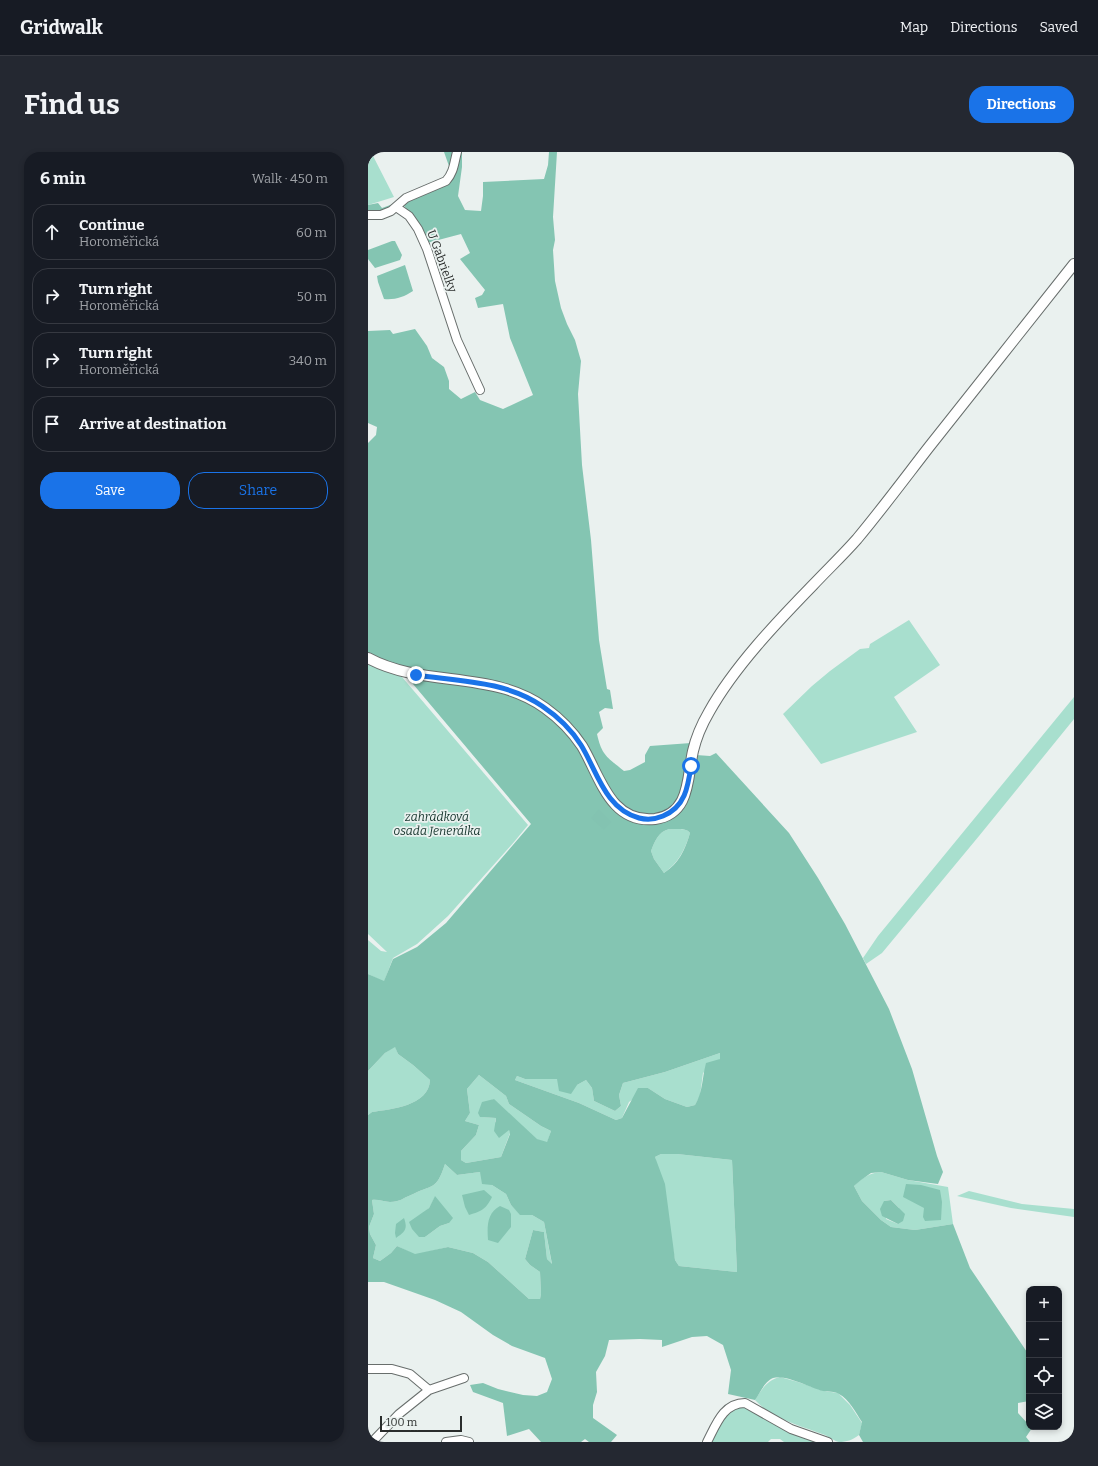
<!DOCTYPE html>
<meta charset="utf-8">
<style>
:root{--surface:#171b24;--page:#242831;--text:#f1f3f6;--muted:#9ea1a6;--line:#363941;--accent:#1a73e8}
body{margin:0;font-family:Bitter,serif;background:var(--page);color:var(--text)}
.controls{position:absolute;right:12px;bottom:12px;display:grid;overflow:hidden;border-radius:8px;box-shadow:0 2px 6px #0003}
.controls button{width:36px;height:36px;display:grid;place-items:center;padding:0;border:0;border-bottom:1px solid var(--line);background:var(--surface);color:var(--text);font:20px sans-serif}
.scale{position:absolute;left:12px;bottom:10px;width:82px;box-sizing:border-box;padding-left:4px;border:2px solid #2a2d2c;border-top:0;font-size:11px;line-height:14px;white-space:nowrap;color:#2a2d2c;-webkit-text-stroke:3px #eaf1ef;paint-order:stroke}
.stop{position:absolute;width:12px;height:12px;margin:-9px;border:3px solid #1a73e8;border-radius:50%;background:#fff}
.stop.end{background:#1a73e8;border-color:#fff;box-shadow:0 1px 4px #0008}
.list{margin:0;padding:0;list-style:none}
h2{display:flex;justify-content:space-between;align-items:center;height:52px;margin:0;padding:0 16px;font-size:17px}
h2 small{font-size:13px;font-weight:400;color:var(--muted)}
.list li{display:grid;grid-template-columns:26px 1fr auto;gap:12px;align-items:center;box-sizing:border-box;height:56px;margin:0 8px 8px;padding:0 8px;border:1px solid var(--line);border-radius:16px}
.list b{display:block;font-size:15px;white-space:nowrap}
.list p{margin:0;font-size:13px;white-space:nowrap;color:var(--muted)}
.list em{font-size:13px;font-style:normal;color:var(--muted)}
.actions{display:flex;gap:8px;padding:12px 16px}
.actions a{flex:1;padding:9px 0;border:1px solid var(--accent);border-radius:16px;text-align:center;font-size:14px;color:var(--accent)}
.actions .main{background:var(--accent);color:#fff}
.icon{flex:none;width:22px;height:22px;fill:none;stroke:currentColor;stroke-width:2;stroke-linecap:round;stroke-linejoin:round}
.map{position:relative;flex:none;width:706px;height:1290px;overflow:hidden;border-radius:16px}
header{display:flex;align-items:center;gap:24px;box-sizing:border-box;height:56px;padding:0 20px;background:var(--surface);border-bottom:1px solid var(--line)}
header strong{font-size:19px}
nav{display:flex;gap:22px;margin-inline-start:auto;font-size:14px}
.intro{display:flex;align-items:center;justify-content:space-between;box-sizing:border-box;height:96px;padding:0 24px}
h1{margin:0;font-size:28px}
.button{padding:10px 18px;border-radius:16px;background:var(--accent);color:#fff;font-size:14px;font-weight:700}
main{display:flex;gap:24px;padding:0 24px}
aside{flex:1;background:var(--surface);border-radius:16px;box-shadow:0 2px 6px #0003}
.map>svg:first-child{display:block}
.green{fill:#a8dfce;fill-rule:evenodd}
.forest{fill:#84c5b2;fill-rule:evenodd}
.water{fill:#83c3b1}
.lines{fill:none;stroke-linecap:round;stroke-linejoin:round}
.minor-casing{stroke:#686e6c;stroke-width:10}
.major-casing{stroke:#686e6c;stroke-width:12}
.minor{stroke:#fff;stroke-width:8}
.major{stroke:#fff;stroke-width:10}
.route{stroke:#1a73e8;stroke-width:5}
.labels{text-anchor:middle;stroke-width:3.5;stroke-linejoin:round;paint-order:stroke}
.street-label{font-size:12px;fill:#2a2d2c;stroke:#eaf1ef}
.park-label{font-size:12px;font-style:italic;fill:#15342c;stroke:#eaf1ef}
</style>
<header>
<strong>Gridwalk</strong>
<nav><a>Map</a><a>Directions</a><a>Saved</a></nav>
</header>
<div class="intro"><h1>Find us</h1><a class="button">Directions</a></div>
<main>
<aside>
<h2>6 min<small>Walk · 450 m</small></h2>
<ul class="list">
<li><svg class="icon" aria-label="ahead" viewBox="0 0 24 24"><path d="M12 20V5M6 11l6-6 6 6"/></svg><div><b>Continue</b><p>Horoměřická</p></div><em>60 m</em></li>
<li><svg class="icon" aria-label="right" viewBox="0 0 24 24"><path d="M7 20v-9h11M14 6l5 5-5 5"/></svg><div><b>Turn right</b><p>Horoměřická</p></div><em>50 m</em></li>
<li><svg class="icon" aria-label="right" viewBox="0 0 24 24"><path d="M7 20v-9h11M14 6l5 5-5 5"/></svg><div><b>Turn right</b><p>Horoměřická</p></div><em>340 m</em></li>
<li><svg class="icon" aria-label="arrive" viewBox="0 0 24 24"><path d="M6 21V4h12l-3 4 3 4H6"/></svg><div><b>Arrive at destination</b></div></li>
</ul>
<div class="actions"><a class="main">Save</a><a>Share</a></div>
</aside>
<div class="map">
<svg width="706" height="1290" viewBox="0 0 706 1290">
<rect width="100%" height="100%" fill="#eaf1ef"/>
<path class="green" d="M0 0H3L26 45 0 53Z
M541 468 572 513 526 545 549 580 453 612 415 562 444 534 462 519 492 497 501 496 502 492Z
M0 512 34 525 160 673 146 690 80 764 49 792 25 806 16 830 0 822V788L13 799 19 800 0 782Z
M706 545V567L611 684 514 801 498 812 495 806 510 784Z
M301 677C308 678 317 675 322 681 317 698 310 711 296 721L286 707 283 699C287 689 290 680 301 677Z
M27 894 30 902 45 913 62 928C61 954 23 957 4 960L0 963V919L17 901Z
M352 901V907L335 921 332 944 327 953 319 955 297 947 280 936 261 950 254 966 248 968 211 951 147 928 149 924 157 927H189L209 933 218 928 224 936 226 949 247 959 253 954 251 943 255 931 297 920Z
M111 923 138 944 141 952 173 974 183 979 179 991 168 987 125 947 113 965 128 966 127 970 141 978 142 981 133 1005 98 1011 93 1008V999L108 983 111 973 97 969 102 961 99 937Z
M293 1002H309L364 1008 369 1120 311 1114 307 1108 287 1005Z
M77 1012 89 1023 112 1020 124 1033 138 1042 143 1053 152 1062 164 1063 176 1070 184 1113 179 1107 176 1080 165 1078 157 1107 162 1113 172 1120 173 1142 172 1147H161L120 1110 105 1101 80 1095 47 1103 29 1094 23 1101 12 1109 5 1106 8 1093 2 1082 1 1075 6 1062 4 1048C10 1047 16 1050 22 1050 32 1050 35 1046 43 1043 65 1032 68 1039 77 1012ZM67 1045 81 1071 72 1074 57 1085 54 1062 61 1056Z
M513 1020 540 1028 580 1035 585 1072 547 1078 523 1075 513 1068 494 1049 486 1034C494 1026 501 1021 513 1020ZM523 1048 531 1056 530 1072 518 1067 516 1049Z
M601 1039 654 1052 706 1057V1065L643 1056 589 1044Z
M412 1225 430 1230 456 1239 470 1241 482 1253 494 1271 491 1283C484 1288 479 1290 471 1290 466 1289 461 1285 457 1283 434 1274 404 1267 387 1248 394 1237 399 1228 412 1225Z
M369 1256H379L452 1290H416L412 1287H403L400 1290H343C350 1279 355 1259 369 1256Z"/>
<path class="forest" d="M76 0H94V15L90 44 97 58 113 59 115 44V30L176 27 180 13 181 0H189L185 65 187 88 185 98 187 129 193 156 199 172 207 188 213 209 210 242 214 313 223 388 231 488 239 537 242 538 245 557 237 556 231 560 235 576 229 582C234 604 239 605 256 619L262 618 277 610V603L282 594 323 591C321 603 319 615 316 628 315 633 315 639 313 643 299 669 272 665 251 651L179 552 167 544 149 536 104 526 25 513 0 502V291L8 283 9 275 0 271V179L22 178 25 182 47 177 59 194 64 206 76 215 81 229V237L93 247 107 240 112 248 135 257 165 243 142 186 135 152 110 156 107 146 114 143 117 138 92 107 102 101 93 82 59 91 50 73 34 51 74 33 82 17Z
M10 51 14 56 25 52V56L11 61H0V53Z
M24 89H27L34 103 32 108 7 116 0 107V98Z
M37 113 45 139C36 145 27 148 16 147L10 130 9 124Z
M42 526 118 536 133 540 163 551 190 572 200 583 264 668 315 655 323 639 328 603 342 604 348 601 421 681 450 726 477 772 521 857 544 917 569 1004 575 1020 570 1032 540 1028 513 1020 503 1021 493 1028 486 1034 494 1049 513 1068 523 1075 547 1078 585 1072 602 1116 661 1203V1249L650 1251V1261L661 1273V1275L664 1276 658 1285 662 1290H495L491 1283 494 1270C488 1261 481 1247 471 1242 467 1239 460 1240 455 1239 442 1236 418 1222 405 1226 397 1229 392 1241 387 1248L360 1242 363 1218 355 1193 339 1184 324 1185 294 1195V1188L272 1187 241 1188 237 1204 228 1220 229 1240 225 1253V1266L249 1283 243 1290H221L217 1287 213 1290H173L161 1277 139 1284 135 1251 105 1240 102 1233 115 1231 130 1237 155 1243 169 1244 179 1240 184 1227 177 1206 144 1194 125 1183 93 1160 67 1148 16 1130H0V963L4 960C23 957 61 954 62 928L45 913 30 902 27 895 17 901 0 919V822L16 829 25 807 49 795 78 771 163 672 45 532ZM301 677C308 678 317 675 322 681 317 698 311 711 296 721L286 707 283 699C287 689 290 680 301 677ZM352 901V907L338 911C334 926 335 940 327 953L319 955 297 947 280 936H270L254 966 248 968 211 951 147 928 149 924 157 927H189L191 939 203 942 209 933 218 928 224 936 226 949 247 959 253 954 251 943 255 931 297 920ZM111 923 138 944 141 952 173 974 183 979 179 990 169 987 126 947 114 950 110 961 112 965 128 966 126 979 131 986 141 978 142 982 133 1005 98 1011 93 1008V999L108 983 111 973 97 969 102 961 99 937ZM293 1002H309L364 1008 369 1120 311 1114 307 1108 297 1032 287 1005ZM77 1012 89 1023 112 1020 114 1032 124 1033 138 1042 143 1053 152 1063H164L176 1070 184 1112 179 1107 176 1080 165 1078 157 1107 162 1113 172 1120 173 1142 172 1147H161L120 1110 105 1101 80 1095 47 1102 29 1094 23 1101 12 1109 5 1106 8 1093 2 1082 1 1075 6 1062 4 1048C10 1047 16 1050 22 1050 32 1050 35 1046 43 1043 65 1032 68 1039 77 1012Z
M538 1032 553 1033 572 1038 574 1050 573 1068 557 1069 555 1065 556 1056 535 1045Z
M116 1038 124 1045C118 1057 114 1059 101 1063L97 1055 94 1043Z
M67 1044 85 1066 81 1071 72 1074 57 1085H51L44 1077 41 1070 61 1056Z
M523 1048 537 1062 535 1069 530 1072 514 1064 512 1057 516 1049Z
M132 1054 141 1058 143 1062V1075L130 1091 120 1088C119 1074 119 1061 132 1054Z
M36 1066C40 1077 37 1080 28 1086L27 1081 28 1072Z"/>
<path class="water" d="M231 657 244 670 236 678 223 666Z"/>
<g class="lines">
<g class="minor-casing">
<path id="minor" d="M28 55 41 64 50 77 59 97 89 188 112 238
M0 63H13L23 59 38 46 78 29C86 20 86 11 89 0
M0 1217H24L42 1222 61 1238
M4 1290 31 1262 61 1238 96 1226
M78 1290 93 1288 101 1290
M339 1290C348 1273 355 1251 377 1251L423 1277 460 1290"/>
</g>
<g class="major-casing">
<path id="major" d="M0 506C55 536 126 518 177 556 191 566 204 579 214 594 232 624 242 672 287 667 323 662 319 625 325 599 328 586 334 572 341 560 366 515 409 470 445 433 459 418 475 403 489 387 514 357 537 326 561 295 609 234 658 173 706 112"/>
</g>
<use href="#minor" class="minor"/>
<use href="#major" class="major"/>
</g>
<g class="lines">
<path class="route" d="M48 523C90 529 138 529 174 554 189 564 203 577 213 593 229 619 237 657 271 666 279 668 288 667 295 664 317 655 320 635 323 614"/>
</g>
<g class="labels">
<g class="street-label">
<text transform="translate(74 109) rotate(70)" y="4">U Gabrielky</text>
</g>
<g class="park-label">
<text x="69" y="669">zahrádková<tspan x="69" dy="14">osada Jenerálka</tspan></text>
</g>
</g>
</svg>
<div class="controls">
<button>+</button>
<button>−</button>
<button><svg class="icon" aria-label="locate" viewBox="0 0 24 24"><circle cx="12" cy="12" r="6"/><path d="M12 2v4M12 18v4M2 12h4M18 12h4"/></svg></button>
<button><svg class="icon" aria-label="layers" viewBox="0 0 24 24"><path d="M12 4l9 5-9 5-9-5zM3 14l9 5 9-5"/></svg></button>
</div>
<div class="scale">100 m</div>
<div class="stop" style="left:323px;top:614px"></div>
<div class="stop end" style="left:48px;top:523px"></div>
</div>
</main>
